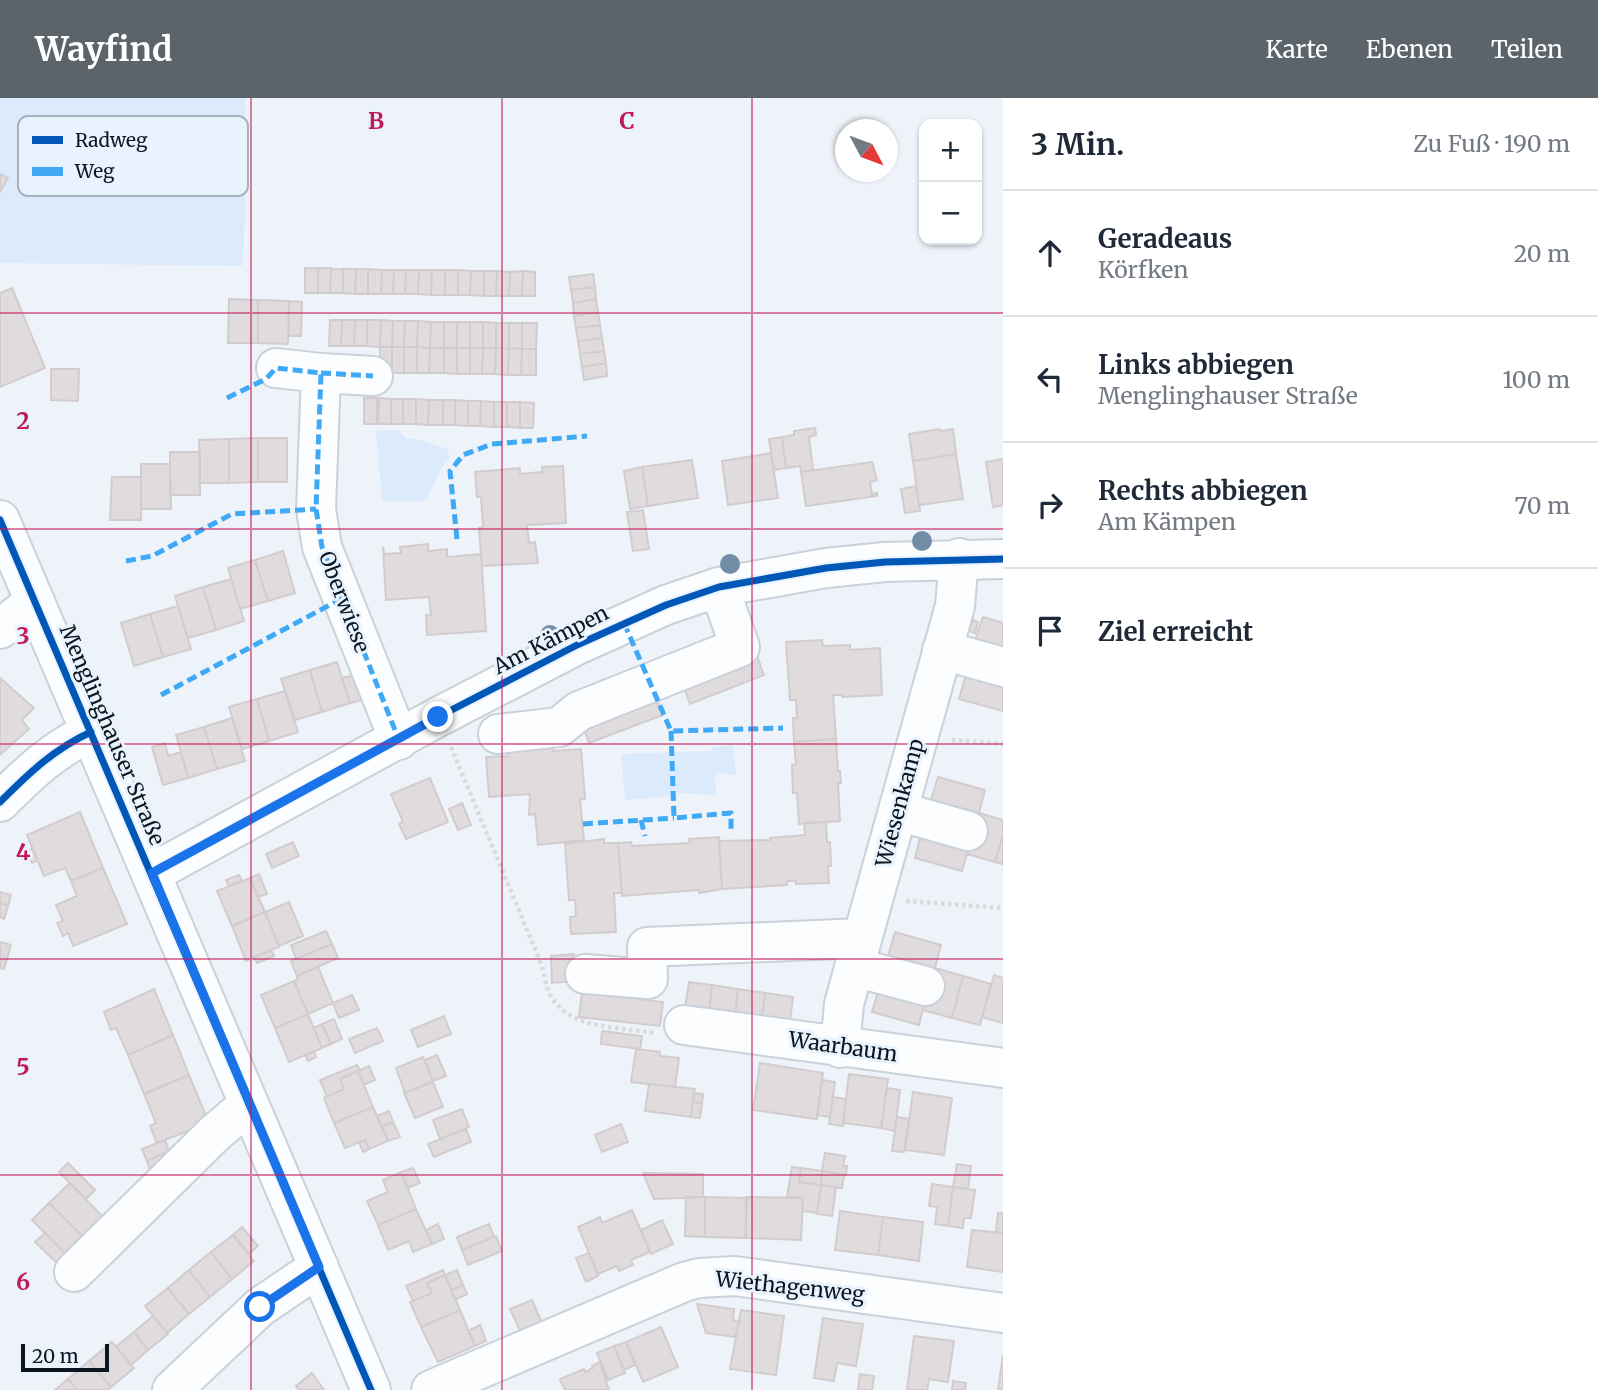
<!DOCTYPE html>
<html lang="de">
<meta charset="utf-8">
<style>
:root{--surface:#fff;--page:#f2f2f3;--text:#1f2937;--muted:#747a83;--line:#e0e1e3;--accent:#5b636b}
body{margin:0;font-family:Merriweather,serif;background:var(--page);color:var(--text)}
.controls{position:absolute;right:21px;top:21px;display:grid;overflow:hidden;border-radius:14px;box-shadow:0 2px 5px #0004}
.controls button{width:63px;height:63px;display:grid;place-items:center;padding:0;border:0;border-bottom:2px solid var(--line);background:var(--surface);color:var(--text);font:35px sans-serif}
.compass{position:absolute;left:835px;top:21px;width:63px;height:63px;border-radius:50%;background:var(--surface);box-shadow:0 2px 5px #0004;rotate:131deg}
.scale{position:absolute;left:21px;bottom:18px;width:88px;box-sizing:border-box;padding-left:7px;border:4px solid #0c161f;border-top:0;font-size:19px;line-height:24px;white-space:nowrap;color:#0c161f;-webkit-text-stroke:5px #e8f3fe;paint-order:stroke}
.stop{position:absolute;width:21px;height:21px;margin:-16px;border:5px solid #1a73e8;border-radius:50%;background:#fff}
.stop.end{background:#1a73e8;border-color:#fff;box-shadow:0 2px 7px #0008}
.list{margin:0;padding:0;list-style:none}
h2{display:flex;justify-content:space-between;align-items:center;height:91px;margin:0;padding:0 28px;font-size:30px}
h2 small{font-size:23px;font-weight:400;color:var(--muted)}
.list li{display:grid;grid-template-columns:46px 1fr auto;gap:21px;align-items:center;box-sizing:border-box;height:126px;padding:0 28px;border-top:2px solid var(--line)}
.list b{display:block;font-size:26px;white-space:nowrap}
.list p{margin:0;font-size:23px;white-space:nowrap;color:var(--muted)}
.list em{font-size:23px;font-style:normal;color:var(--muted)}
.icon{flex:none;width:38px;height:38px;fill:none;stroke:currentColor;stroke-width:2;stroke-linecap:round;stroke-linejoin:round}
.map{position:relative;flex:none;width:1003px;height:1292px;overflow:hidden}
header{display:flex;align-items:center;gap:42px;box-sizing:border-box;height:98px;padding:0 35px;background:var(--accent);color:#fff}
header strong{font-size:33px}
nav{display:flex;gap:38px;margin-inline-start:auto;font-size:24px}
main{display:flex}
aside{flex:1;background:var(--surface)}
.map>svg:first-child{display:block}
.green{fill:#dbebfc}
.building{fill:#e0dbdd;stroke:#d2ccce;stroke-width:2}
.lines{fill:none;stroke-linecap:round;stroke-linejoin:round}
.minor-casing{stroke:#c9d1d9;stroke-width:42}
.path{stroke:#d9dadc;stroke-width:4.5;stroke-dasharray:3.5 3.5;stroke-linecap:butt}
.minor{stroke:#fcfdfe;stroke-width:38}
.quiet{stroke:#3fa9f5;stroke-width:5;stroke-dasharray:10 5;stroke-linecap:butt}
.cycleway-casing{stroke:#e8f3fe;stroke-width:11}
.cycleway{stroke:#0057b8;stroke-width:7}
.tree{fill:#718ca5}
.route{stroke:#1a73e8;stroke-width:9}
.grid{fill:none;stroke:#c2185b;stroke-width:2;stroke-opacity:0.55}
.labels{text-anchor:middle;stroke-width:6;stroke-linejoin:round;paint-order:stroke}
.street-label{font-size:21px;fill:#0c161f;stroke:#e8f3fe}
.key{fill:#e8f3fe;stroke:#a6b1bb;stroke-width:2}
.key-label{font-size:19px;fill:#0c161f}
.grid-label{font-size:23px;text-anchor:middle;font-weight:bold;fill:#c2185b;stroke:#e8f3fe;stroke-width:6;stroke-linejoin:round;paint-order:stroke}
</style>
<header>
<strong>Wayfind</strong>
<nav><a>Karte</a><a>Ebenen</a><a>Teilen</a></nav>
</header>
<main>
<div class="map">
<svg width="1003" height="1292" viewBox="0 0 1003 1292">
<rect width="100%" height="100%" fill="#edf3f9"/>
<path class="green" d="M0 0H245C242 56 248 112 242 168L0 165Z
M398 332 407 341 413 340 447 351 450 360 441 371 426 403H382L376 333Z
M733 647 736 677 715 675 716 697 677 695 666 699 625 702 621 656 712 653V649Z"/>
<path class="building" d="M0 76 8 80 0 94Z
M305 170H318V195H305Z
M318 170H331L330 195H318Z
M331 170 343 171V195H330Z
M343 171H356L355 196 343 195Z
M356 171H368V196H355Z
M368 171 382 172 381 196H368Z
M382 172H394L393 196H381Z
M394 172H406L405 196H393Z
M406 172H419L418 196H405Z
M419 172H432L431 197 418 196Z
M432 172H445V197H431Z
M445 172H458V197H445Z
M458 172 471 173 470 197H458Z
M471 173H484V198L470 197Z
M484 173H497L496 198H484Z
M497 173 510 174 509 198H496Z
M523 173 522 198H509L510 174Z
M523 173 535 174V198H522Z
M593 176 595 189 571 192 569 179Z
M595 189 596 201 573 205 571 192Z
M12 190 45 270 0 289V195Z
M229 201 258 202V245H228Z
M596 201 598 214 574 218 573 205Z
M258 202 289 203 288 246 258 245Z
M289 203 302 204 301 238H289Z
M598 214 600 227 576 230 574 218Z
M330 222H342L341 248H329Z
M342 222H355L354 248H341Z
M355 222H367V248H354Z
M367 222H381L380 249 367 248Z
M381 222 393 223 392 249H380Z
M393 223H405L404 249H392Z
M405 223H418L417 249H404Z
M418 223 431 224 430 250 417 249Z
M431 224H444V250H430Z
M444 224H457V250L444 249Z
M457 224H470V250H457Z
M470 224H483V250H470Z
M483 224 496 225V250H483Z
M496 225H509V251L496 250Z
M509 225H522V251L509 250Z
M522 225H537L536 251H522Z
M600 227 602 240 578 243 576 230Z
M602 240 604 253 580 256 578 243Z
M380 249H392V275L380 274Z
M392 249H404V275H392Z
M404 249H417V275H404Z
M417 249 430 250 429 275H417Z
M430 250H444V275H429Z
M444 250H457V276L444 275Z
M457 250H470V276H457Z
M470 250H483L482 276H470Z
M483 250H496L495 276H482Z
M496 250 509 251 508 277 495 276Z
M509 250 522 251 521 277H508Z
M522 251H536V277H521Z
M604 253 606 265 582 269 580 256Z
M606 265 607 278 584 282 582 269Z
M51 271H79L78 303 51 302Z
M364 300H377V326H364Z
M379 300 391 301V326H378Z
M391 301H403V326H391Z
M403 301H416V326H403Z
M416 301 429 302 428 327 416 326Z
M429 302H443V327H428Z
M443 302H455V327H443Z
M455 302 468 303V328L455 327Z
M468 303H481L480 328H468Z
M481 303 494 304V329L480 328Z
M494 304H507V329H494Z
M507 304H520V330L507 329Z
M520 304 534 305 533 330H520Z
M815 330 816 337 809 339 813 372 801 374 800 368 786 370 782 339 794 337V333Z
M939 331 940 333 953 331 956 356 913 363 909 336Z
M782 339 786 370 774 372 769 341Z
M258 340V384L229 385V341Z
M258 340H287V384H258Z
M229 341V385H200L199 342Z
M170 354H200V397H170Z
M771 355 778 400 728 407 722 363Z
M956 356 963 401 919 407 913 363Z
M1003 361V407L993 409 986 364Z
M692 362 698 400 648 408 642 369Z
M872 364 877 382 870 384 872 396 877 395V398L806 408 801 374Z
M141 366H170L171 411H141Z
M563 368 566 425 527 427 529 445 535 444 538 465 482 468 479 430 483 429 481 399H477L475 374 520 370V376L542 374V369Z
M642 369 648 408 630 411 624 373Z
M112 379H141V422H110Z
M916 388 920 413 905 415 901 391Z
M643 412 649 451 633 453 627 414Z
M428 446V453L447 451V459L481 456 486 533 427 537 426 517H431L429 499 386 502 383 449 384 456 401 455 400 449Z
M283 453 295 495 268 503 255 462Z
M255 462 268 503 240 511 228 470Z
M231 481 244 523 216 532 203 489Z
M203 489 216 532 188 540 175 498Z
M178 508 191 551 163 559 150 516Z
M150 516 163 559 134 568 121 525Z
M983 519 1003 525V550L975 542Z
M973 522 978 524 975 535 969 533Z
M822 542 823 548 850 547V552L880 550 882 597 842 599V597H833L836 641 794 644 793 620H797L796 602H790L786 544Z
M756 555 764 577 690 606 682 584Z
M337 564 350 605 322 614 310 572Z
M310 572 322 614 295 622 281 581Z
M356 577 366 601 350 605 342 580Z
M966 577 1003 587V613L959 601Z
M0 580 34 610 22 622 29 631 0 657Z
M285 593 298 634 269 643 257 601Z
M654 595 663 617 589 645 581 623Z
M257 601 269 643 242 651 229 609Z
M232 620 245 663 217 671 204 629Z
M204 629 217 671 188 680 176 637Z
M836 641 838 673H840L841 685H838L840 723 799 726 797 695H793L792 667 796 666 794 644Z
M165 645 168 658 181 654 188 680 163 687 152 649Z
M553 650V653L581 651 585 701H580L584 742 538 747 535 716 529 717 530 696 489 699 486 659 508 658 507 654Z
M938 679 985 692 979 715 931 702Z
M430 680 448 724 406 741 399 726 403 724 391 696Z
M462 705 471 727 458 732 449 711Z
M80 714 103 770 71 783 65 770 44 778 27 737Z
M979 715 1003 722V737L995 764 967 756Z
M826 724 827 744H830L831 768H828L829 785 796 786V783H787V787L722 791 719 743 770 742V740L805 737 804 725Z
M921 736 969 749 962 773 915 760Z
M1003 737V766L995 764Z
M719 739 722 791 699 795V792L622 798 618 745 631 744 632 748 690 745 689 741Z
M604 741V745H618L622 795H614L616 834 571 836 570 819 576 818 575 802H569L565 746Z
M293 744 299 758 272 770 266 756Z
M32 750 37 762 32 765 27 752Z
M103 770 127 826 73 848 68 835 63 838 57 825 63 823 56 807 77 798 71 783Z
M259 776 267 796 258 799 250 780Z
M239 777 242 783 229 788 226 782Z
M250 780 265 814 232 828 217 793Z
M0 794 11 797 8 808 0 805Z
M289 804 303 838 279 848 265 814Z
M0 805 8 808 4 821 0 819Z
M265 814 279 849 246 863 232 828Z
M326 833 332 846 296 861 291 847Z
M895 834 941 847 935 870 888 858Z
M0 844 11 847 4 871 0 870Z
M332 846 338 860 297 878 291 863Z
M271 852 274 858 257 865 254 859Z
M574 856 576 883 552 885 551 858Z
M318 869 333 905 308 916 294 883 298 881 297 878Z
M935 870 963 878 952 920 923 912Z
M994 877 1003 880V925L982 919Z
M963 878 991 886 980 927 952 920Z
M294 883 308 916 275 930 261 897Z
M689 884 712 887 709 913 685 910Z
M712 887 738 891 735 915 709 912Z
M879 890 925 903 919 927 872 914Z
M154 891 173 937 128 957 116 930 111 932 104 914Z
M738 891 765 895 762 919 735 916Z
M582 894 663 904 660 928 579 919Z
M765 895 793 899 790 922 762 918Z
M352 897 359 912 339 920 333 905Z
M308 916 322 950 289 964 275 930Z
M444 918 451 936 418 949 411 932Z
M334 921 342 941 331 946 322 926Z
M322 926 331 946 322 950 314 930Z
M377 930 383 943 355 955 349 941Z
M602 933 642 938 640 951 601 946Z
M173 937 189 977 144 996 128 957Z
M636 951 660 954V958L679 960 675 989 631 984Z
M314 953 316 959 308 963 305 957Z
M437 957 446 978 433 983 425 962Z
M423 959 433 983 405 995 396 970Z
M760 965 823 975 817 1021 753 1012Z
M357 967 360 972 340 981 344 991 327 999 320 982Z
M369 968 375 982 364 987 358 973Z
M358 973 373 1009 334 1025 324 1000 344 991 340 981Z
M849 976 888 981 881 1030 843 1025Z
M189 977 209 1025 157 1045 150 1028 156 1025 144 996Z
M822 982 835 984 830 1019 817 1017Z
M433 984 443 1009 415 1020 404 995Z
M649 986 695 991 691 1019 645 1013Z
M887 990 900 992 895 1033 881 1030Z
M913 994 952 1000 944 1057 905 1052Z
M694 995 703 996 702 1005 693 1004Z
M833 999 846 1001 843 1028 829 1026Z
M693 1004 702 1005 700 1020 691 1019Z
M373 1009 388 1043 369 1051 365 1042 345 1050 334 1025Z
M462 1011 469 1029 440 1041 433 1022Z
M389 1013 393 1024 382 1028 377 1018Z
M897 1019 909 1021 904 1054 892 1053Z
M393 1024 400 1039 388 1043 382 1028Z
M621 1026 628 1044 602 1054 595 1037Z
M466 1031 471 1044 434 1059 428 1046Z
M165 1042 169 1053 147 1063 142 1051Z
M365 1042 369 1051 363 1054 359 1044Z
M169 1053 151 1074 147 1063Z
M825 1055 845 1058 843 1068H847L846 1077 822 1073Z
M68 1065 95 1092 86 1101 59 1074Z
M957 1066 971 1068 968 1091 953 1089Z
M792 1069 801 1070 799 1084 821 1087 817 1115 802 1113 803 1100 787 1099Z
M413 1070 420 1085 408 1090 401 1074Z
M801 1070 822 1073 821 1087 799 1084Z
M822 1073 844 1077 842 1090 821 1087Z
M401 1074 416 1111 378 1127 367 1103 388 1094 383 1082Z
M643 1075 703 1076V1099L654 1101Z
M70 1085 104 1120 84 1140 49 1105Z
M932 1086 953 1089 948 1128 935 1126 937 1109 929 1108Z
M821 1087 836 1089 832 1118 817 1116Z
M953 1089 975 1092 971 1120H964L963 1130 948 1128Z
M686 1099H705V1139L685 1138Z
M705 1099 747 1100 745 1140 705 1139Z
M746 1099 803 1100 801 1142 746 1140Z
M49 1105 84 1140 67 1157 32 1122Z
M416 1111 432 1146 413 1154 409 1143 388 1152 378 1127Z
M632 1112 650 1154 631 1162 633 1167 619 1173 617 1168 598 1176 578 1129 600 1119 602 1125Z
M840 1113 883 1119 878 1157 835 1152Z
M998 1115H1003V1135L996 1134Z
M883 1119 923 1124 919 1163 878 1157Z
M662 1122 673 1146 651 1156 641 1132Z
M438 1126 444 1141 432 1146 426 1132Z
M489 1126 494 1139 462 1152 457 1139Z
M242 1129 258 1148 249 1156 233 1137Z
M972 1132 1003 1135V1174L967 1169Z
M45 1135 69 1159 60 1168 35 1144Z
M233 1137 254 1163 232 1181 211 1154Z
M496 1138 502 1153 468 1167 462 1152Z
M211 1154 232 1181 210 1199 189 1172Z
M589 1155 598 1178 586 1184 576 1160Z
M189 1172 210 1199 189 1216 168 1190Z
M443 1172 445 1177 427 1185 432 1195 413 1203 406 1188Z
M457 1172 463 1187 451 1192 445 1177Z
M445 1177 460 1212 421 1229 410 1204 432 1195 427 1185Z
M463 1187 467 1196 455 1202 451 1192Z
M168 1190 189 1216 167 1235 145 1208Z
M532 1202 542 1225 521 1235 510 1211Z
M697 1206 734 1211 733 1222 740 1223 735 1239 706 1235Z
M460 1212 475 1248 438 1264 421 1229Z
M741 1212 784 1218 776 1277 730 1271Z
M153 1218 168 1236 148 1252 134 1234Z
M823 1220 863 1226 856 1268 837 1265 834 1283 814 1280Z
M480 1227 486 1243 475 1248 468 1233Z
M661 1229 678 1269 643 1284 626 1244Z
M134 1234 148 1252 131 1267 116 1249Z
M914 1238 954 1243 948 1284 929 1281 927 1292H907Z
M112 1244 134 1270 111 1289 89 1263Z
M626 1244 635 1267 624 1272 614 1248Z
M614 1248 625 1275 608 1282 597 1255Z
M1003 1257V1292H998Z
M89 1263 111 1289 107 1292H77L68 1281Z
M600 1264 609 1292H565L560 1281 584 1271 585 1274 593 1270 592 1268Z
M312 1275 324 1292H299L296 1288Z
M860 1276 874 1278 872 1292H858Z
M68 1281 77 1292H55Z
M953 1283 966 1285 965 1292H952Z"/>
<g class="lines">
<g class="minor-casing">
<path id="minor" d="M276 270 321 275 316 411 322 449 399 642
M321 275 373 278
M0 422 371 1292
M0 531 35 503
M942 552 1003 569
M498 636 559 629 579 613 740 549 719 489
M0 704C29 675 54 651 91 634
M898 713 968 733
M152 775 438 619 577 547 666 507 719 489 826 470 885 464 1003 461
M854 869 925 888
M585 876 648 881 647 849 862 840
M684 927 1003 970
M840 950 844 906 955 508 959 460
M74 1174 214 1036 249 1006
M172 1292 260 1209 319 1169
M431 1292 684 1184 699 1180 735 1178 1003 1215"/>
</g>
<path class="path" d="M952 642 1003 646
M451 649 542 868C545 878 546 892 552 900 573 932 620 929 654 935
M906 803 1003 810"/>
<use href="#minor" class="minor"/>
<path class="quiet" d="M321 275 373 278
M227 300 266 281 276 270 321 275 316 411 322 449 399 642
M457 441 450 373 463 357 492 346 587 338
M126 463 152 458 232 416 316 411
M624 525 671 633 783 630
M161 597 341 501
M671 633 674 720 731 715V734
M641 722 645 738
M583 726 674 720"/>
<g class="cycleway-casing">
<path id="cycleway" d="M0 422 371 1292
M0 704C29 675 54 651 91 634
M152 775 438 619 577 547 666 507 719 489 826 470 885 464 1003 461"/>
</g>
<use href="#cycleway" class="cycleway"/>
</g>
<g class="tree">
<circle cx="922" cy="443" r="10"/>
<circle cx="730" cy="466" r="10"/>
<circle cx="550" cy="537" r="10"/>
</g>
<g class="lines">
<path class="route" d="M260 1209 319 1169 152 775 438 619"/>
</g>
<path class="grid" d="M251 0V1292M502 0V1292M752 0V1292M0 215H1003M0 431H1003M0 646H1003M0 861H1003M0 1077H1003"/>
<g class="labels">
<g class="street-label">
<text transform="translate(344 504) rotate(69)" y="7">Oberwiese</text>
<text transform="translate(551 542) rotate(-27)" y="7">Am Kämpen</text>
<text transform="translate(112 637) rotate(67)" y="7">Menglinghauser Straße</text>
<text transform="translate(900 705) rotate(-75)" y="7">Wiesenkamp</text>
<text transform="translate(843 949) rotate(8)" y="7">Waarbaum</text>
<text transform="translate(790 1189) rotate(6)" y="7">Wiethagenweg</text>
</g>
</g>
<rect x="18" y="18" width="230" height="80" rx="10" class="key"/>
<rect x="32" y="38" width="31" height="8" fill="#0057b8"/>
<rect x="32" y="69" width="31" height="9" fill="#3fa9f5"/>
<g class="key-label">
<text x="75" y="49">Radweg</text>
<text x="75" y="80">Weg</text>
</g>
<g class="grid-label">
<text x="376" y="31">B</text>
<text x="627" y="31">C</text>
<text x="23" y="331">2</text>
<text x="23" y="546">3</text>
<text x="23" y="762">4</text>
<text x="23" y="977">5</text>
<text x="23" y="1192">6</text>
</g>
</svg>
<div class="controls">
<button>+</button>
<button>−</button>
</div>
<svg class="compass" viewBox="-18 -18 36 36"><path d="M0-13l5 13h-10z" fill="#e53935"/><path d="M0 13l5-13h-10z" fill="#747a83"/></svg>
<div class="scale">20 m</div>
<div class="stop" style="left:260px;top:1209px"></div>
<div class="stop end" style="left:438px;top:619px"></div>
</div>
<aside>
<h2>3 Min.<small>Zu Fuß · 190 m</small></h2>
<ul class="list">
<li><svg class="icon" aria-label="ahead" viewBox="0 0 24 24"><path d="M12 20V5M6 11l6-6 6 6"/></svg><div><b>Geradeaus</b><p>Körfken</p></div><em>20 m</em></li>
<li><svg class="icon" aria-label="left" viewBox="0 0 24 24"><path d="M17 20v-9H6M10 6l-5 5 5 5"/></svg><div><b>Links abbiegen</b><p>Menglinghauser Straße</p></div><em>100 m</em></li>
<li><svg class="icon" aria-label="right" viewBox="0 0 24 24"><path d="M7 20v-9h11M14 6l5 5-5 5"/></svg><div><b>Rechts abbiegen</b><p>Am Kämpen</p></div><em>70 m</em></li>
<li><svg class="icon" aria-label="arrive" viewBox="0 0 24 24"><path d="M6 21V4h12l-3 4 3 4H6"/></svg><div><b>Ziel erreicht</b></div></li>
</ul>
</aside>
</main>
